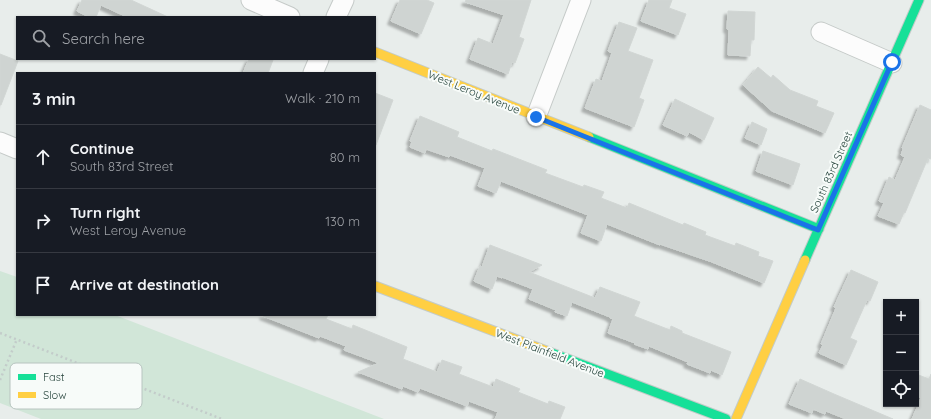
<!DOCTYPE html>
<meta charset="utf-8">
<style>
:root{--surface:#171b24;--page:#242831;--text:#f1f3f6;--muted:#9ea1a6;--line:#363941}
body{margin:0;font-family:Quicksand,sans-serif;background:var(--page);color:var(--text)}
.controls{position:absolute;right:12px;bottom:12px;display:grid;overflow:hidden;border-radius:0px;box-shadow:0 1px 3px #0004}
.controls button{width:36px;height:36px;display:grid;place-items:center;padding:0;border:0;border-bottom:1px solid var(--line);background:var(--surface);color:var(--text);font:20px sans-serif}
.stop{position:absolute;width:12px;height:12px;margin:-9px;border:3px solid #1a73e8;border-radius:50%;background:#fff}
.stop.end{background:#1a73e8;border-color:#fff;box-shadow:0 1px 4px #0008}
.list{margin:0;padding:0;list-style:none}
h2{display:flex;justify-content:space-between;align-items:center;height:52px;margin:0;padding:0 16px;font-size:17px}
h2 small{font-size:13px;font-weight:400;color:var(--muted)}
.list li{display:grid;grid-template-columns:26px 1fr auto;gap:12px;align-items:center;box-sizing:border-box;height:64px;padding:0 16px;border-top:1px solid var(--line)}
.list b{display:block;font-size:15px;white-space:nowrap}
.list p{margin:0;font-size:13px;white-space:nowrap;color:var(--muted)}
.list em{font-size:13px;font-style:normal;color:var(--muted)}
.icon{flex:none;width:22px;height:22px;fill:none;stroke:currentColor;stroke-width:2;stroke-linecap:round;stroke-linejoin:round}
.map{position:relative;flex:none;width:931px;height:419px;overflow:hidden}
.search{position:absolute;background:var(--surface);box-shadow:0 1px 3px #0004;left:16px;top:16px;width:360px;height:44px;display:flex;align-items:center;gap:10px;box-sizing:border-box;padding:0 14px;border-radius:0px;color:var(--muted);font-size:15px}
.panel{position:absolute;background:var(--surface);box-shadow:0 1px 3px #0004;left:16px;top:72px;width:360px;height:244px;border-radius:0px}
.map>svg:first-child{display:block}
.green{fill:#d1e6d8}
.building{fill:#cfd4d2;stroke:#d1d6d4;filter:url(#shadow)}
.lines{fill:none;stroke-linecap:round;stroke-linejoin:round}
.street-casing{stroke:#c5cac8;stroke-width:21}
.fast-casing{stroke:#c3cbc8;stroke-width:11}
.slow-casing{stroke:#c3cbc8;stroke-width:11}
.path{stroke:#c3ccca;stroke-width:2.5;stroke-dasharray:2 3;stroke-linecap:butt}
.street{stroke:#fcfcfc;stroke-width:19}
.fast{stroke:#16e098;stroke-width:9}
.slow{stroke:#ffcf43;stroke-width:9}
.route{stroke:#1a73e8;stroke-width:5}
.labels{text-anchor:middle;stroke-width:4;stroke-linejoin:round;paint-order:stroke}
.street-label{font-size:11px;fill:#24423a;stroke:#f7fbf9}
.key{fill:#f7fbf9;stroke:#b8c4c0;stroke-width:1}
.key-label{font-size:11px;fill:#24423a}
</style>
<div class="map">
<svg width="931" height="419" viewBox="0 0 931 419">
<defs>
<filter id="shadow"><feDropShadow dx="-3.5" dy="3.5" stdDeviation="1" flood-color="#0004"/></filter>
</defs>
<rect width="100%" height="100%" fill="#e8edeb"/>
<path class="green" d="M0 271 17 277V315H115L384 419H41L0 403Z"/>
<path class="building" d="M82 0H131L168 17H127L101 5 96 17H89L77 11Z
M400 0H427L434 3 421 34 391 21Z
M466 0H531L519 37 524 39 515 63 512 62 508 74 470 59 478 38 493 44 504 15 465 2Z
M649 0H672L669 8 686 14 678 35 641 21Z
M728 11 755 12 754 40H751L750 56 728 55 729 30 727 29Z
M619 22 637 28 628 51 653 60 639 98 644 100 634 127 585 108 596 79 602 81 612 53 608 51Z
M0 54 18 61 1 105H0Z
M249 59H265L273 60 268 73H243Z
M758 67 771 78 773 75 790 90 818 101 816 106 834 113 825 133 772 111 743 85Z
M375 93 393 100 376 145H375Z
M675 99 714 118 704 140 689 132 687 136 663 125Z
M920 105 931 110V159L928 158 905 213 904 212 899 224 878 216 884 203 879 201 889 177 895 180 905 157 901 155 903 149 902 148Z
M420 116 459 132 457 137 492 151 493 149 547 170 545 173 583 187 584 185 604 192 601 198 627 208 629 203 683 225 684 223 706 232 705 235 735 246 736 243 759 252 758 256 773 261 764 283 712 262 660 244V245L607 224 601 241 581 233 588 215 501 181 496 193 478 186 485 168 450 155 449 157 426 149 425 153 410 147 412 142 410 141Z
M752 122 767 129 761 145 745 138Z
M763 151 800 164 793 185 756 171Z
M490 245 542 265 529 272 595 298 600 287 640 302 634 316 670 330 671 326 682 331V333L731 352 722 375 711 370 710 373 687 364 688 362 649 346 648 349 634 344 635 343 608 333 613 319 610 318V317L572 302 567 316 555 312 556 310 529 299 533 289 502 277V278L497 276 492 289 474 281 480 266 482 267Z
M851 270 878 282 870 301 867 300 850 338 857 341 846 365 819 353 823 345 821 344 836 308 834 307Z
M263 315H328L326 319 352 329 353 325 407 347 403 359 437 372 442 360 462 367 459 374 493 387 496 379 520 389 518 392 548 404 549 401 565 407 560 419H495L498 412 469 401 467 406 420 388 418 392 403 386 402 389 358 372 379 363 344 350 346 346 320 336 319 338 263 316Z
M916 374 929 379 931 374V419H912L921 398 916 395Z
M800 379 834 394 893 419H846L826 411 825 414 813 409 812 413 789 404Z"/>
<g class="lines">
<g class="street-casing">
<path id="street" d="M251 0 290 17
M336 17 344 0
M821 32 892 63
M313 73 319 59
M536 117 581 0
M0 142 17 149"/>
</g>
<g class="fast-casing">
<path id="fast" d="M589 137 819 229
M805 260 919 0
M549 352 726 419"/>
</g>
<g class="slow-casing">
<path id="slow" d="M375 52 589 137
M375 286 549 352
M736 419 805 260"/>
</g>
<path class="path" d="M0 333 222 419
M0 380 17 339"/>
<use href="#street" class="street"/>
<use href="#fast" class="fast"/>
<use href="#slow" class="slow"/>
</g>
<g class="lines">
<path class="route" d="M536 117 818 230 892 62"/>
</g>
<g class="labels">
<g class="street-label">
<text transform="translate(474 92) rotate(22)" y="4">West Leroy Avenue</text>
<text transform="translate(831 172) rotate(-66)" y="4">South 83rd Street</text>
<text transform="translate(550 353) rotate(21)" y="4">West Plainfield Avenue</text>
</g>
</g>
<rect x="10" y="363" width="132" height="46" rx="6" class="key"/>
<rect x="18" y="374" width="18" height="6" fill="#16e098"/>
<rect x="18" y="392" width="18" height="6" fill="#ffcf43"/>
<g class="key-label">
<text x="43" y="381">Fast</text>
<text x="43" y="399">Slow</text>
</g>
</svg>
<div class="controls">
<button>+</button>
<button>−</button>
<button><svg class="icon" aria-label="locate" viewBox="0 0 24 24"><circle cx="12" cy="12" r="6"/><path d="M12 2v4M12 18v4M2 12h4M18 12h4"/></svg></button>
</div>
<div class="stop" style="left:892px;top:62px"></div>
<div class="stop end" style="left:536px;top:117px"></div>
<div class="search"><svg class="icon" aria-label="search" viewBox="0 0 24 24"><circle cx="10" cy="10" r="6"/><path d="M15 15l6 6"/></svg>Search here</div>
<section class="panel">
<h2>3 min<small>Walk · 210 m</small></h2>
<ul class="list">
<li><svg class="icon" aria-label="ahead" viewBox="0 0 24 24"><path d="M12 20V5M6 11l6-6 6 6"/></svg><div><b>Continue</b><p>South 83rd Street</p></div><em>80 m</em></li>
<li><svg class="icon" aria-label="right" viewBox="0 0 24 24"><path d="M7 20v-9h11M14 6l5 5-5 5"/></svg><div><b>Turn right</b><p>West Leroy Avenue</p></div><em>130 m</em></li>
<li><svg class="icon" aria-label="arrive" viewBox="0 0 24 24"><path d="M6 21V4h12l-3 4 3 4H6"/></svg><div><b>Arrive at destination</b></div></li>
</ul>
</section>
</div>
